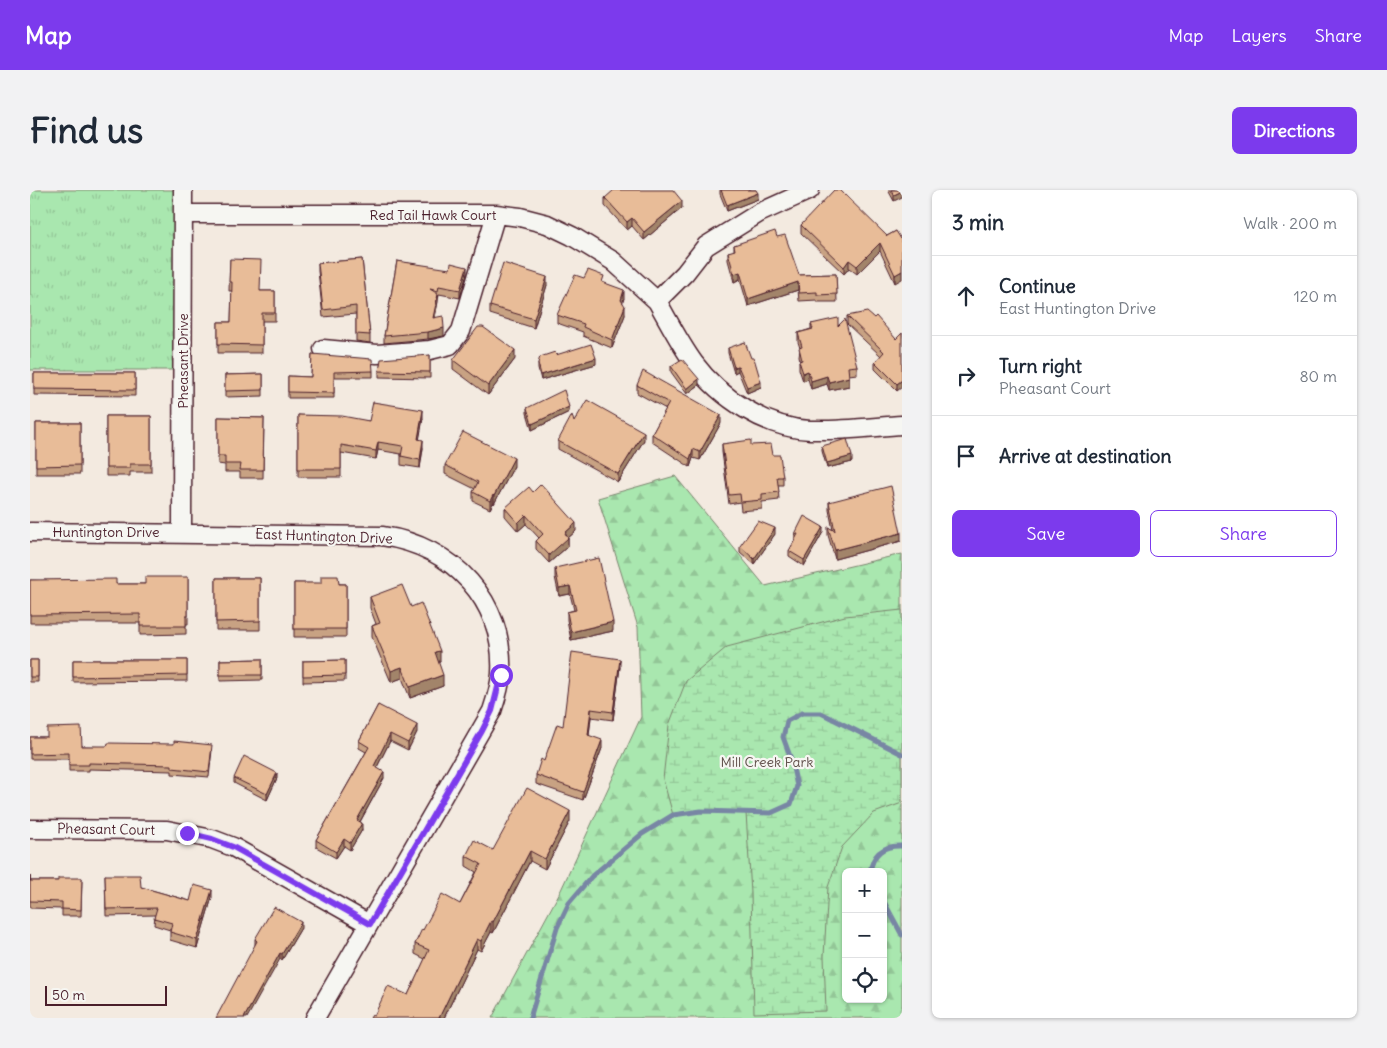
<!DOCTYPE html>
<meta charset="utf-8">
<style>
:root{--surface:#fff;--page:#f2f2f3;--text:#1f2937;--muted:#747a83;--line:#e0e1e3;--accent:#7c3aed}
body{margin:0;font-family:Delius,sans-serif;background:var(--page);color:var(--text)}
.controls{position:absolute;right:15px;bottom:15px;display:grid;overflow:hidden;border-radius:8px;box-shadow:0 1px 4px #0004}
.controls button{width:45px;height:45px;display:grid;place-items:center;padding:0;border:0;border-bottom:1px solid var(--line);background:var(--surface);color:var(--text);font:25px sans-serif}
.scale{position:absolute;left:15px;bottom:12px;width:122px;box-sizing:border-box;padding-left:5px;border:2px solid #4a1f2b;border-top:0;font-size:14px;line-height:18px;white-space:nowrap;color:#4a1f2b;-webkit-text-stroke:4px #f6f6f2;paint-order:stroke}
.stop{position:absolute;width:15px;height:15px;margin:-11px;border:4px solid #7c3aed;border-radius:50%;background:#fff}
.stop.end{background:#7c3aed;border-color:#fff;box-shadow:0 1px 5px #0008}
.list{margin:0;padding:0;list-style:none}
h2{display:flex;justify-content:space-between;align-items:center;height:65px;margin:0;padding:0 20px;font-size:21px}
h2 small{font-size:16px;font-weight:400;color:var(--muted)}
.list li{display:grid;grid-template-columns:32px 1fr auto;gap:15px;align-items:center;box-sizing:border-box;height:80px;padding:0 20px;border-top:1px solid var(--line)}
.list b{display:block;font-size:19px;white-space:nowrap}
.list p{margin:0;font-size:16px;white-space:nowrap;color:var(--muted)}
.list em{font-size:16px;font-style:normal;color:var(--muted)}
.actions{display:flex;gap:10px;padding:15px 20px}
.actions a{flex:1;padding:11px 0;border:1px solid var(--accent);border-radius:8px;text-align:center;font-size:18px;color:var(--accent)}
.actions .main{background:var(--accent);color:#fff}
.icon{flex:none;width:28px;height:28px;fill:none;stroke:currentColor;stroke-width:2;stroke-linecap:round;stroke-linejoin:round}
.map{position:relative;flex:none;width:872px;height:828px;overflow:hidden;border-radius:8px}
header{display:flex;align-items:center;gap:30px;box-sizing:border-box;height:70px;padding:0 25px;background:var(--accent);color:#fff}
header strong{font-size:24px}
nav{display:flex;gap:28px;margin-inline-start:auto;font-size:18px}
.intro{display:flex;align-items:center;justify-content:space-between;box-sizing:border-box;height:120px;padding:0 30px}
h1{margin:0;font-size:35px}
.button{padding:12px 22px;border-radius:8px;background:var(--accent);color:#fff;font-size:18px;font-weight:700}
main{display:flex;gap:30px;padding:0 30px}
aside{flex:1;background:var(--surface);border-radius:8px;box-shadow:0 1px 4px #0004}
.map>svg:first-child{display:block}
.grass{fill:url(#grass-tufts);stroke:#7a836d}
.forest{fill:url(#forest-firs);stroke:#7a836d;fill-rule:evenodd}
.wetland{fill:url(#wetland-marsh);stroke:#7a836d}
.lines{fill:none;stroke-linecap:round;stroke-linejoin:round}
.stream{stroke:#7886a4;stroke-width:5}
.minor-casing{stroke:#4a1f2b;stroke-width:21}
.minor{stroke:#f6f6f2;stroke-width:18}
.wall{fill:#c8a283;stroke:#4a1f2b}
.shaded-wall{fill:#a2846a;stroke:#4a1f2b}
.building{fill:#e8bc98;stroke:#4a1f2b}
.route{stroke:#7c3aed;stroke-width:6}
.labels{text-anchor:middle;stroke-width:4.5;stroke-linejoin:round;paint-order:stroke}
.street-label{font-size:14px;fill:#4a1f2b;stroke:#f6f6f2}
.park-label{font-size:14px;fill:#62514c;stroke:#f6f6f2}
</style>
<header>
<strong>Map</strong>
<nav><a>Map</a><a>Layers</a><a>Share</a></nav>
</header>
<div class="intro"><h1>Find us</h1><a class="button">Directions</a></div>
<main>
<div class="map">
<svg width="872" height="828" viewBox="0 0 872 828">
<defs>
<pattern id="grass-tufts" width="24" height="20" patternUnits="userSpaceOnUse" patternTransform="scale(1.25)"><rect width="24" height="20" fill="#a9e7af"/><path d="M3 7l-1-3M5 7V3M7 7l1-3M15 17l-1-3M17 17v-4M19 17l1-3" fill="none" stroke="#93c697"/></pattern>
<pattern id="forest-firs" width="22" height="20" patternUnits="userSpaceOnUse" patternTransform="scale(1.25)"><rect width="22" height="20" fill="#a9e7af"/><path d="M5 1l3.5 6h-7zM16 11l3.5 6h-7z" fill="#93c697"/></pattern>
<pattern id="wetland-marsh" width="20" height="14" patternUnits="userSpaceOnUse" patternTransform="scale(1.25)"><rect width="20" height="14" fill="#a9e7af"/><path d="M1 5h8M5 5V1M11 12h8M15 12V8" fill="none" stroke="#93c697"/></pattern>
</defs>
<rect width="100%" height="100%" fill="#f3eae0"/>
<filter id="ink" filterUnits="userSpaceOnUse"><feTurbulence type="fractalNoise" baseFrequency=".02" numOctaves="2"/><feDisplacementMap in="SourceGraphic" scale="10" xChannelSelector="R" yChannelSelector="G"/><feConvolveMatrix kernelMatrix="1 2 1 2 8 2 1 2 1" color-interpolation-filters="sRGB"/></filter>
<g filter="url(#ink)">
<path class="grass" d="M0 0H153V180H0Z"/>
<path class="forest" d="M645 286 735 396 872 364V828H462L531 700 611 527 608 437 568 308ZM816 682H853V809H816Z"/>
<path class="wetland" d="M872 420V613L844 623 812 657 798 697 794 766 796 821 724 823 721 703 716 623 671 621 643 625 633 589 639 535 656 491 697 457 815 426Z"/>
<g class="lines">
<path class="stream" d="M840 682C843 663 853 655 872 656
M853 710 872 745
M500 828 527 738 539 713 562 686 612 644 643 625 671 621 741 623 761 614 767 596 761 569 753 547 757 531 772 523H791L872 564"/>
<g class="minor-casing">
<path id="minor" d="M780 0 729 23 676 56 655 83 627 111C639 132 650 154 664 173 690 208 736 238 780 240 811 241 842 237 872 235
M153 24H466L490 27 517 34 542 46 583 71 627 111
M293 159 347 164 400 160 420 155 431 141 466 24
M0 342 352 346C423 356 475 411 471 484 470 497 466 509 462 521L285 828
M152 342 153 0
M0 639 137 640 182 649 203 657 339 734"/>
</g>
<use href="#minor" class="minor"/>
</g>
<path class="wall" d="M690 0H726L728 9 697 21 690 4Z
M858 0H872L864 11Z
M575 8 652 18 614 50 602 36 597 40 575 16Z
M771 35 857 46 866 41 865 93 850 61 827 84 819 78 814 84 771 43Z
M747 47 769 85 806 84 807 112H787V110L769 111 768 100 718 116 710 89 704 92 698 70V62L704 61V55Z
M200 69 230 101H245V131H232V163H188V132H201L202 101H199Z
M332 69 340 145V153L326 151V124L293 127 288 81V73Z
M367 71 437 84 430 108 409 104 405 128 414 146 398 149 354 153V146Z
M574 93 594 108 592 113 595 125 582 158 553 146V142L527 133V125Z
M517 95 504 138 460 124V116Z
M817 126 844 128 866 149 872 143 867 201 845 179V172L851 166 817 134Z
M781 134 808 136 827 176V184L819 185V196L799 200 797 194 781 199 778 189 773 191 769 179V171L770 170 769 166 770 158 768 152V143L781 139Z
M698 158 731 197 717 203 708 181 704 183 698 163Z
M282 164 343 181V187H304V208H258V186L281 187Z
M400 165V188L349 187V181Z
M526 165 566 174 511 190 508 179V173Z
M485 169 458 205 423 179V170Z
M641 176 669 195 657 204 641 182Z
M4 183H105V206L4 205Z
M233 184V206L195 207V185Z
M607 195 691 233 670 270 663 268 660 277 622 252V244L636 219 607 203Z
M497 218 539 222 502 240 497 223Z
M268 225 339 231 393 228 389 249 393 258 390 278 371 275V264L348 260 346 269 311 263V287H268Z
M76 226H121V282H100V286H76Z
M188 227 234 228 233 288H210V282H195V275L188 274Z
M544 232 614 250 588 292 528 259V251Z
M6 233H50V284H6Z
M692 254 721 255 743 265 753 287V295H748L749 310 732 312V319L711 321 710 312 699 314 692 262Z
M792 256 822 272 797 278 792 261Z
M415 275 484 276 464 314 463 313 460 319 443 311V302L445 299 415 284Z
M503 302 546 341 538 348V356L519 373 506 359V351L509 348 496 334 488 341 475 326V318Z
M799 312 871 351 805 369 798 345V337L803 340 799 320Z
M793 342 774 376 759 366V361L765 350V344Z
M745 344 724 374 710 362V356Z
M525 378 583 441 541 450 537 430V422L544 420 540 404 529 406 525 387Z
M158 387V434H156V444L110 445V433H0V390L86 394H115Z
M186 388H230V440H186Z
M264 393 316 394V447H264Z
M340 407 381 417 410 472H408L413 496 380 508 372 488 361 492 342 447V436L346 434 340 418Z
M232 469V490L190 491V470Z
M0 470H8V492H0Z
M43 470H157V491L43 492Z
M315 470V491L273 492V471Z
M590 477 583 530 561 527 559 545 572 558 553 610 506 594V585L514 571 533 536Z
M348 515 387 542 378 560 360 551 347 577 354 588 330 632 332 640 320 660 314 656 306 668 286 657V650L336 562 329 558V551Z
M0 547H17L52 556 182 560 179 587 142 584V581L59 579V581H39V569H0Z
M204 588H247L237 610 204 593Z
M540 631 515 679 500 671 463 743 461 742 451 761 447 759 414 828 344 826 378 805 395 769 385 764V754L393 740 430 714 446 682 436 676V666L463 660Z
M0 685V691H28L52 688 51 726H32V719L0 718Z
M75 685 111 697 160 711 182 707 167 758 140 750V740L124 735 125 725 76 726Z
M271 738 252 770 225 755V749Z"/>
<path class="shaded-wall" d="M872 1V7L864 11V5Z
M728 3V9L697 21V15Z
M652 11V18L614 50V42Z
M602 28V36L597 40V32Z
M850 53V61L827 84V76Z
M819 70V78L814 84V77Z
M437 77V84L430 108V100Z
M872 81V89L865 93V85Z
M710 82V89L704 92V84Z
M517 87V95L504 138V129Z
M768 92V100L718 116V109Z
M594 100V108L591 119V110Z
M408 104V112L403 136V128Z
M595 116V125L582 158V150Z
M414 138V146L398 149V142Z
M485 160V169L458 205V196Z
M566 168V174L511 190V185Z
M708 176V181L704 183V177Z
M778 181V189L773 191V183Z
M797 186V194L781 199V191Z
M819 187V196L799 200V192Z
M669 189V195L657 204V199Z
M872 190V197L867 201V194Z
M731 192V197L717 203V197Z
M539 217V222L502 240V234Z
M393 220V228L388 257V249Z
M691 225V233L670 270V262Z
M614 242V250L588 292V284Z
M393 250V258L390 278V270Z
M348 252V260L346 269V261Z
M663 259V268L660 277V269Z
M822 266V272L797 278V273Z
M484 268V276L464 314V306Z
M463 305V313L460 319V311Z
M496 325V334L488 341V333Z
M546 333V341L538 348V356L519 373V365L535 343Z
M793 337V342L774 376V370Z
M745 338V344L724 374V369Z
M871 343V351L805 369V360Z
M540 396V404L529 406V398Z
M583 432V441L541 450V442Z
M410 461V472L405 473V462Z
M590 469V477L583 530V522Z
M372 477V488L361 492V481Z
M413 485V496L380 508V497Z
M561 519V527L558 553V545Z
M387 535V542L378 560V553Z
M360 544V551L344 583V576Z
M572 550V558L553 610V602Z
M354 582V588L327 637V630Z
M247 583V588L237 610V604Z
M540 621V631L515 679V669Z
M332 633V640L320 660V653Z
M314 649V656L306 668V662Z
M500 661V671L463 743V732Z
M182 700V707L167 758V750Z
M461 731V742L451 761V751Z
M271 732V738L252 770V764Z
M447 749V759L414 828H409Z
M250 763V769L217 828H214Z"/>
<path class="building" d="M584 0H643L652 11 614 42 602 28 597 32 575 8Z
M691 0H726L728 3 697 15Z
M804 0H810L857 46 866 41 871 49 872 48V81L865 85 850 53 827 76 819 70 814 77 771 35Z
M861 0H872V1L864 5Z
M745 41 747 47 755 45 769 85 806 84 807 104 787 105V102L769 103 768 92 718 109 710 82 704 84 698 62 705 60 704 55Z
M200 69 231 70 230 101H245V123H232V155L188 154V132H201L202 92H199Z
M332 69 340 145 326 144V116L293 120 288 73Z
M367 71 420 79 421 73 437 77 430 100 409 96 408 101 400 99 408 104 403 128 413 126 414 138 398 142 354 146Z
M473 73 517 87 504 129 460 116Z
M558 80 574 86 572 92 594 100 591 110 595 116 582 150 553 137 554 134 527 125 545 85 554 88Z
M837 122 844 128 846 126 866 149 872 143V190L867 194 845 172 854 162 817 126Z
M808 128V136L815 129 827 176 818 177 819 187 799 192 797 186 781 191 778 181 773 183 769 171 772 170 769 158 772 157 768 143 783 139 781 134Z
M448 137H453L485 160 458 196 423 170Z
M715 152 721 168H724L731 192 717 197 708 176 704 177 698 158Z
M561 154 566 168 511 185 508 173 510 167 525 162 526 165Z
M282 164 342 169 343 181 304 182V203L258 202V186L281 187Z
M400 165V182L349 181 351 169Z
M652 169 669 189 657 199 641 176Z
M613 181 691 225 670 262 663 259 660 269 622 244 639 213 607 195Z
M4 183H105V200L4 199Z
M233 184V200L195 201V185Z
M534 200 539 217 502 234 497 218Z
M557 210 614 242 588 284 528 251 542 225 544 232Z
M343 212 393 220 388 249 393 250 390 270 371 266 373 256 348 252 346 261 311 255V279H268V225L312 226 339 231Z
M76 226H121V274H100V278H76Z
M188 227 234 228 233 280H210L211 274H195V266H188Z
M6 233H50V275L6 276Z
M433 242 484 268 464 306 463 305 460 311 443 302 448 292 415 275Z
M817 249 822 266 797 273 792 256Z
M721 250V255L741 254 743 265H750L753 287H747L749 302 732 304V310L711 312 710 304 699 305 692 254Z
M511 294 546 333 535 343 538 348 519 365 506 351 513 344 496 325 488 333 475 318 499 297 503 302Z
M861 296 871 343 805 360 798 337 805 341 799 312Z
M774 326 793 337 774 370 759 361 768 344H765Z
M728 331 745 338 724 369 710 356Z
M569 368 583 432 541 442 537 422 546 420 540 396 529 398 525 378Z
M291 386H308L309 394H316V439H264V393H291Z
M115 387H158V426H156V436H110V424L0 425V390L86 389V394H115Z
M186 388H230V431L186 432Z
M372 395 381 417 391 413 410 461 405 462 413 485 380 497 372 477 361 481 342 436 350 433 340 407Z
M542 462 590 469 583 522 561 519 558 545 572 550 553 602 506 585 511 569 514 571 527 534 533 536Z
M232 469V485H190V470Z
M0 470H8V487H0Z
M43 470H157V485L43 487Z
M315 470V485L273 486V471Z
M348 515 387 535 378 553 360 544 344 576 354 582 327 630 332 633 320 653 314 649 306 662 286 650 339 557 329 551Z
M51 537 52 556H77L78 553 144 554V551L182 555 179 582 142 578V575L59 573V575H39V563L0 564V547H17V538Z
M214 566 247 583 237 604 204 588Z
M497 598 540 621 515 669 500 661 463 732 461 731 451 751 447 749 409 828H340L342 825 344 826 358 796 378 805 399 760 385 754 392 739 393 740 412 704 430 714 451 674 436 666 444 650 463 660Z
M0 685V691H28V688H52L51 720 32 719V712L0 711Z
M75 685H110L111 697 160 711 164 695 182 700 167 750 140 742 142 733 124 728 127 718 76 719Z
M244 717 271 732 252 764 250 763 214 828H186L227 751 225 749Z"/>
</g>
<g class="lines" filter="url(#ink)">
<path class="route" d="M157 643 182 649 203 657 340 734 452 541 462 521 471 485"/>
</g>
<g class="labels">
<g class="street-label">
<text x="403" y="30">Red Tail Hawk Court</text>
<text transform="translate(153 171) rotate(-90)" y="5">Pheasant Drive</text>
<text x="76" y="347">Huntington Drive</text>
<text transform="translate(294 346) rotate(2)" y="5">East Huntington Drive</text>
<text transform="translate(76 639) rotate(1)" y="5">Pheasant Court</text>
</g>
<g class="park-label">
<text x="737" y="577">Mill Creek Park</text>
</g>
</g>
</svg>
<div class="controls">
<button>+</button>
<button>−</button>
<button><svg class="icon" aria-label="locate" viewBox="0 0 24 24"><circle cx="12" cy="12" r="6"/><path d="M12 2v4M12 18v4M2 12h4M18 12h4"/></svg></button>
</div>
<div class="scale">50 m</div>
<div class="stop" style="left:471px;top:485px"></div>
<div class="stop end" style="left:157px;top:643px"></div>
</div>
<aside>
<h2>3 min<small>Walk · 200 m</small></h2>
<ul class="list">
<li><svg class="icon" aria-label="ahead" viewBox="0 0 24 24"><path d="M12 20V5M6 11l6-6 6 6"/></svg><div><b>Continue</b><p>East Huntington Drive</p></div><em>120 m</em></li>
<li><svg class="icon" aria-label="right" viewBox="0 0 24 24"><path d="M7 20v-9h11M14 6l5 5-5 5"/></svg><div><b>Turn right</b><p>Pheasant Court</p></div><em>80 m</em></li>
<li><svg class="icon" aria-label="arrive" viewBox="0 0 24 24"><path d="M6 21V4h12l-3 4 3 4H6"/></svg><div><b>Arrive at destination</b></div></li>
</ul>
<div class="actions"><a class="main">Save</a><a>Share</a></div>
</aside>
</main>
